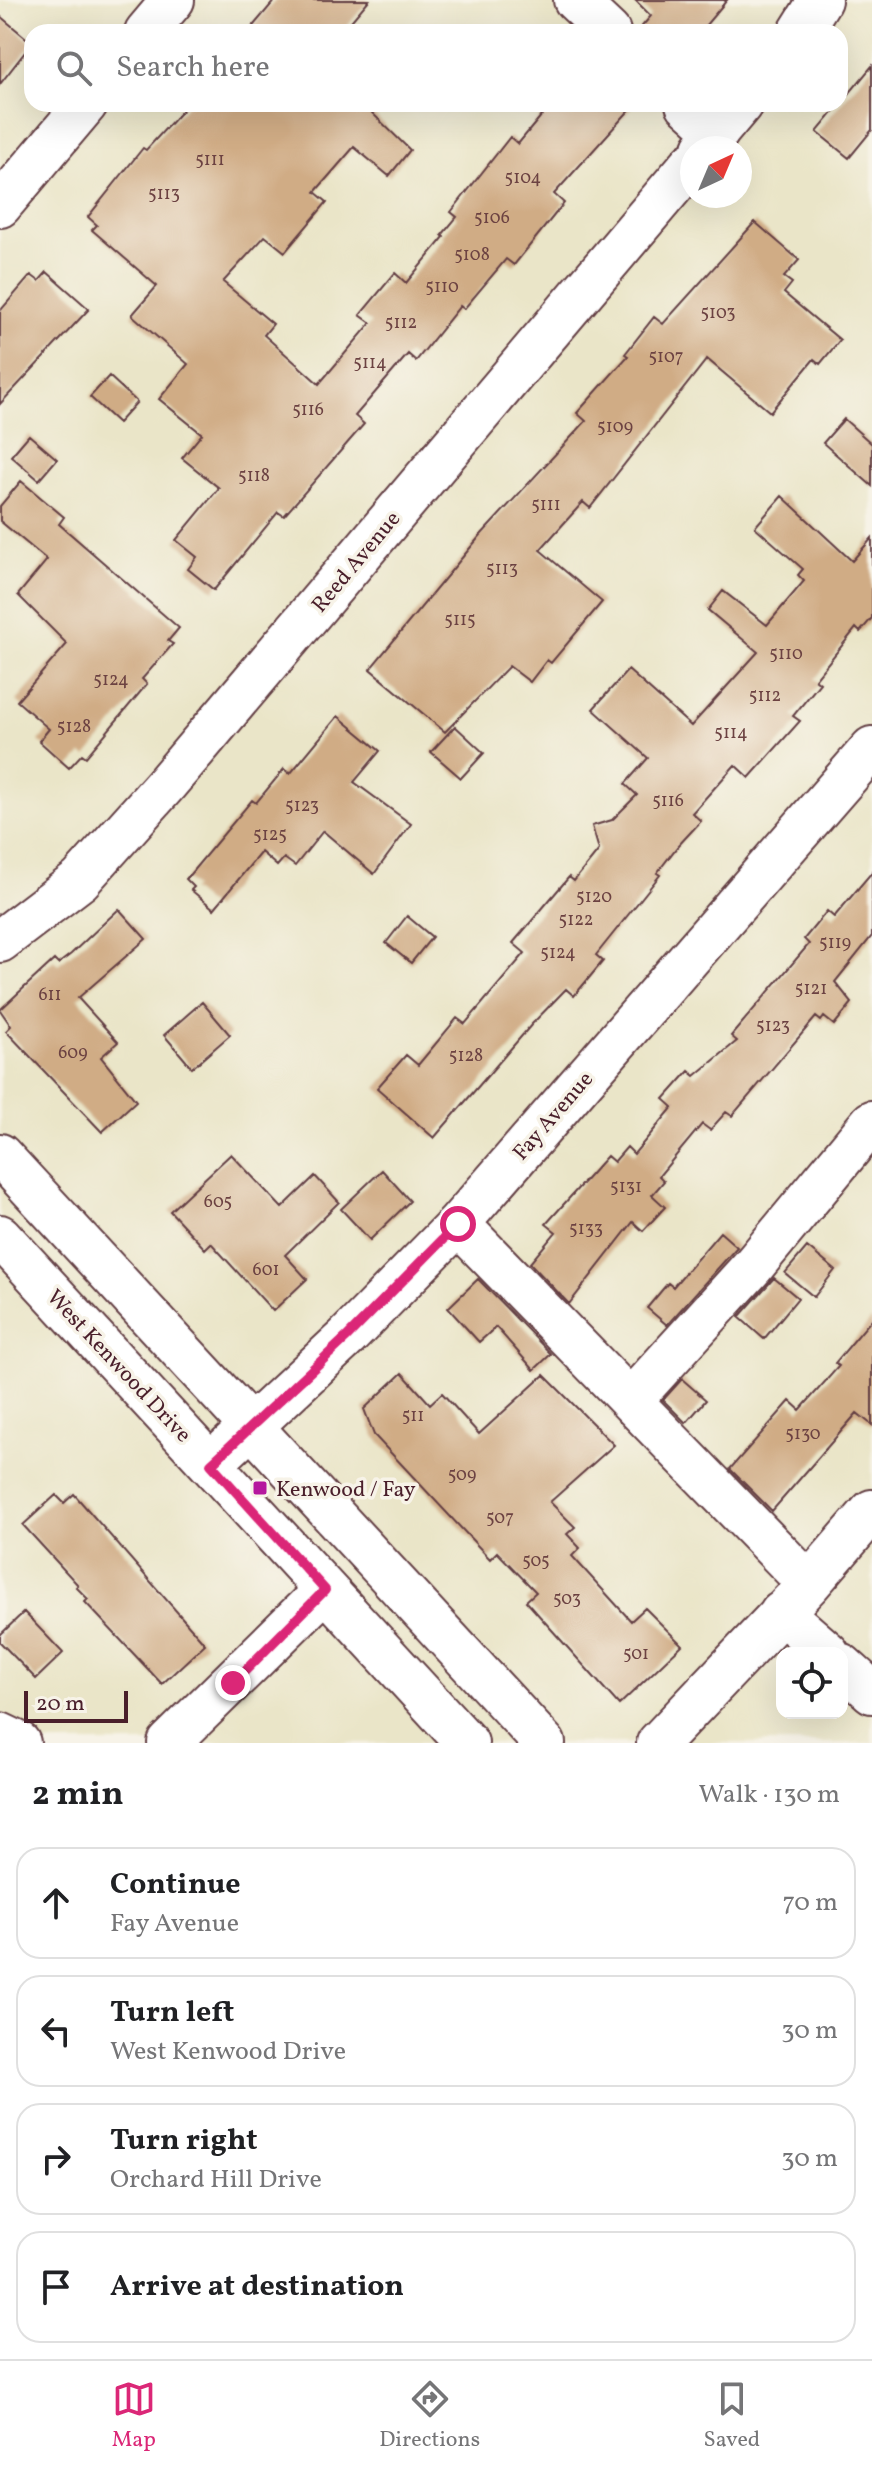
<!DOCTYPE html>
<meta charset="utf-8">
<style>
:root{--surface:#fff;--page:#f2f2f2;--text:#202124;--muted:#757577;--line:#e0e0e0;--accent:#db2777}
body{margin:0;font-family:Vollkorn,serif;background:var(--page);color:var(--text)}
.controls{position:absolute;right:24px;bottom:24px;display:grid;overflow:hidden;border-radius:16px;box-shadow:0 8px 32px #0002}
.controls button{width:72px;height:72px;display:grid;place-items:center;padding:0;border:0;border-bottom:2px solid var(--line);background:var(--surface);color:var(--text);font:40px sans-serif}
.compass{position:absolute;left:680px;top:136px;width:72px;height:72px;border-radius:50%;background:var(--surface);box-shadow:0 8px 32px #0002;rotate:44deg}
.scale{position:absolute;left:24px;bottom:20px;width:104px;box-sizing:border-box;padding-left:8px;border:4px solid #4a1f2b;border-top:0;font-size:22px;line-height:28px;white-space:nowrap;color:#4a1f2b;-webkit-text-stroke:6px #f7f3e8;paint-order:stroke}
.stop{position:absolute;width:24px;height:24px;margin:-18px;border:6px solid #db2777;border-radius:50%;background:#fff}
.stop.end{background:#db2777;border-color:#fff;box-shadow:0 2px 8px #0008}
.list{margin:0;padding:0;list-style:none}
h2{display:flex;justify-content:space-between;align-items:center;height:104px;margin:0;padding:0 32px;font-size:34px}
h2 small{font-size:26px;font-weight:400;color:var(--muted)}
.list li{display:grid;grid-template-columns:52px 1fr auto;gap:24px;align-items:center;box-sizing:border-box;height:112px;margin:0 16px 16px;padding:0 16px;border:2px solid var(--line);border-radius:24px}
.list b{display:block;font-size:30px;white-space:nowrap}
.list p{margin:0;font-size:26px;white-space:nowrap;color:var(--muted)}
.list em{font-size:26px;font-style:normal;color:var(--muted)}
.icon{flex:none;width:44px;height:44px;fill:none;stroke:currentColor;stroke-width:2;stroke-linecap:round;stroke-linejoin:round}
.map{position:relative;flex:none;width:872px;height:1743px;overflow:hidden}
.search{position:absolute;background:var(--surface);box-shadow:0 8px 32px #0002;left:24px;right:24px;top:24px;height:88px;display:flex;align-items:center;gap:20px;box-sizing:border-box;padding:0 28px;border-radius:24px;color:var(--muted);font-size:30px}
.sheet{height:616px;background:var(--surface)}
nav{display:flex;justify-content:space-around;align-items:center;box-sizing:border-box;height:112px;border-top:2px solid var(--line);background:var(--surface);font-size:22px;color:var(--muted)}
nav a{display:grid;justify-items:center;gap:4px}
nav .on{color:var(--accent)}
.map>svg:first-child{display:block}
.building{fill:#d0ac85}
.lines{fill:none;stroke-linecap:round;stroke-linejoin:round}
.minor-casing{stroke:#623d43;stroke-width:46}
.minor{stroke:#fff;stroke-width:42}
.route{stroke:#db2777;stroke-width:10}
.poi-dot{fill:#b5179e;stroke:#f7f3e8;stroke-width:3}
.labels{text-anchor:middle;stroke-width:7;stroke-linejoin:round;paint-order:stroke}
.number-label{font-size:18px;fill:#6c4242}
.street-label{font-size:22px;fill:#4a1f2b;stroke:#f7f3e8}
.poi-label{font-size:22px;fill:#4a1f2b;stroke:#f7f3e8;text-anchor:start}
</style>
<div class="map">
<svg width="872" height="1743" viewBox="0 0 872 1743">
<rect width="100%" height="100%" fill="#f7f3e8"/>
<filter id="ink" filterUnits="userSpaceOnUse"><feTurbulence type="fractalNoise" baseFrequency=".0125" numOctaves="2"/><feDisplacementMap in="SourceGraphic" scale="16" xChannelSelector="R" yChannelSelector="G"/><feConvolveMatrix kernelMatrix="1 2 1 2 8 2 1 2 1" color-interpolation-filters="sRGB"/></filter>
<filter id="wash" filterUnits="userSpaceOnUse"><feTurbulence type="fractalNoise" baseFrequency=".006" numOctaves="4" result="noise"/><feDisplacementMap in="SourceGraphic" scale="32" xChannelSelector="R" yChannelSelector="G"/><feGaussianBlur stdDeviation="1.8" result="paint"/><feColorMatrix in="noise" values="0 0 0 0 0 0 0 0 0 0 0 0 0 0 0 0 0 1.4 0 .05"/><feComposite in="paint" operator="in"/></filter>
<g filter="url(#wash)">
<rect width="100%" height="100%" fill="#eae5c8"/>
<g id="blocks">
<path class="building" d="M275 0H369L342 32H248Z
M635 0H727L700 32H637L651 16Z
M0 16 32 43 0 84Z
M872 66V130L849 158 817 132Z
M188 104H363L410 150 389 176 354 147 315 192 327 202 285 252 265 236 223 282 273 324 264 335 319 384 371 323 360 315 395 273 406 283 444 237 442 235 457 217 451 212 510 137 518 144 551 104H635L554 194 564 203 514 265 506 259 464 309 460 306 416 361 408 354 355 416 364 424 284 516 278 512 214 590 188 569 197 557 176 540 219 488 182 458 202 434 159 399 188 364 132 315 157 286 92 230 97 225 88 217 143 148 146 150Z
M755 222 799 260 784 277 792 283 784 293 840 340 820 364 814 359 770 412 707 359 590 508 583 502 540 550 602 602 551 663 547 660 530 682 509 666 445 732 370 669 480 536 586 421 577 413 628 356 625 354 654 317 663 324Z
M47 272 89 309 0 404V311L31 275 39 281Z
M109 376 137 402 118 423 90 397Z
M844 419 872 444V486L823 443Z
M29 435 57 459 39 480 11 456Z
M21 481 64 517 59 524 179 628 168 641 173 644 142 679 147 684 86 757 82 754 69 768 39 741 49 729 17 701 67 644 18 595 47 560 0 521V506Z
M782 496 852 561 872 538V618L860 632 856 628 815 679 820 683 793 716 800 721 749 778 735 765 692 813 701 821 677 847 657 873 660 875 596 955 603 961 574 996 566 989 532 1024 434 1138 377 1088 406 1055 418 1065 457 1018 465 1024 525 953 513 943 569 877 574 881 599 850 592 826 612 820 637 795 625 784 648 758 593 709 628 670 691 726 758 652 708 610 723 591 767 625 804 581 798 575 803 569 755 527Z
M338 716 380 751 354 782 411 824 374 874 323 831 295 866 284 858 277 866 261 852 214 909 191 890 194 887 186 879 252 800 256 803 284 769 290 774Z
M455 726 484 753 461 778 431 752Z
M872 872V936L835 982 852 1003 834 1025 824 1017 821 1021 816 1017 732 1116 726 1112 710 1130 702 1124 659 1176 664 1181 652 1195 665 1207 643 1231 633 1222 569 1304 530 1263 556 1232 546 1224 607 1156 614 1162 627 1147 634 1154 673 1107 664 1099 689 1071 695 1076 737 1041 731 1036 809 944 804 939 827 911 834 917Z
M119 909 146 939 78 998 118 1042 101 1057 136 1101 102 1132 6 1031 11 1026 0 1010 54 960 58 964 71 954Z
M407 916 432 937 411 963 386 943Z
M202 1002 230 1035 192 1068 164 1035Z
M231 1154 282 1208 315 1176 339 1202 285 1255 307 1279 273 1311 211 1243 205 1249 170 1211Z
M382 1170 410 1201 370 1240 341 1209Z
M720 1232 737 1247 667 1325 647 1308 668 1283 673 1287Z
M807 1247 835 1270 814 1297 785 1273Z
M774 1278 798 1298 764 1339 739 1317Z
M478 1279 551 1354 534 1370 496 1327 479 1342 448 1308Z
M872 1319V1425L857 1413 772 1511 730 1469 790 1401 800 1410 839 1366 835 1363Z
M402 1373 430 1404 442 1393 479 1434 544 1375 614 1445 550 1502 575 1527 567 1534 580 1548 572 1556 631 1621 645 1608 682 1645 619 1705 526 1601 536 1592 497 1552 490 1559 374 1435 364 1409Z
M682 1379 706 1400 686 1423 663 1400Z
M74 1494 205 1644 162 1684 85 1602 88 1599 76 1587 78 1585 23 1525 56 1495 64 1503Z
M24 1612 63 1653 36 1679 0 1642V1635Z"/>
</g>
</g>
<g filter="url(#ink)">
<use href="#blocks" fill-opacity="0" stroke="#623d43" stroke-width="2"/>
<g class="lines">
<g class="minor-casing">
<path id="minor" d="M575 0 609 32
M146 32 173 0
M800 32 820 0
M687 104 718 132
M704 148 741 104
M0 206 86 104
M0 941 80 880 166 784 692 163
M0 1155 544 1743
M458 1224 809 1584
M0 1236 467 1743
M631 1400 753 1266 872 1122
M211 1464 347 1337 458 1224 872 748
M781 1612 828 1653
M842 1665 872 1692
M0 1734 19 1743
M169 1743 325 1590
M658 1743 809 1584 872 1511"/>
</g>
<use href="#minor" class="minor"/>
</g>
</g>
<g class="lines" filter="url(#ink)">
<path class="route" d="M233 1683 325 1590 211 1464 347 1337 458 1224"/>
</g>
<rect class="poi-dot" x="252" y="1480" width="16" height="16" rx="4"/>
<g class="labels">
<g class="number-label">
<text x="210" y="165">5111</text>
<text x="523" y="183">5104</text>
<text x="164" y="199">5113</text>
<text x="492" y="223">5106</text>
<text x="472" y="260">5108</text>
<text x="442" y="292">5110</text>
<text x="718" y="318">5103</text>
<text x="401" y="328">5112</text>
<text x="666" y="362">5107</text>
<text x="370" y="368">5114</text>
<text x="308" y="415">5116</text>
<text x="615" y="432">5109</text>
<text x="254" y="481">5118</text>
<text x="546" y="510">5111</text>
<text x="502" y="574">5113</text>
<text x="460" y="625">5115</text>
<text x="786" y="659">5110</text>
<text x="111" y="685">5124</text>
<text x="765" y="701">5112</text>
<text x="74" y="732">5128</text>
<text x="731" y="738">5114</text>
<text x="668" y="806">5116</text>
<text x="302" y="811">5123</text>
<text x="270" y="840">5125</text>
<text x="594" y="902">5120</text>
<text x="576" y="925">5122</text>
<text x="835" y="948">5119</text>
<text x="558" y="958">5124</text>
<text x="811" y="994">5121</text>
<text x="50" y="1000">611</text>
<text x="773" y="1031">5123</text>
<text x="73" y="1058">609</text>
<text x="466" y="1061">5128</text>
<text x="626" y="1192">5131</text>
<text x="218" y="1207">605</text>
<text x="586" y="1234">5133</text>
<text x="266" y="1275">601</text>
<text x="413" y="1421">511</text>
<text x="803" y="1439">5130</text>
<text x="462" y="1480">509</text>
<text x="500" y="1523">507</text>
<text x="536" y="1566">505</text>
<text x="567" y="1604">503</text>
<text x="636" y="1659">501</text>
</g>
<g class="street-label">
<text transform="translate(355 561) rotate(-50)" y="8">Reed Avenue</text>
<text transform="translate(552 1115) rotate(-49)" y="8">Fay Avenue</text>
<text transform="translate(120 1365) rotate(47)" y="8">West Kenwood Drive</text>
</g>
<g class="poi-label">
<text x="276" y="1496">Kenwood / Fay</text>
</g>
</g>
</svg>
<div class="controls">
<button><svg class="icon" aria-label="locate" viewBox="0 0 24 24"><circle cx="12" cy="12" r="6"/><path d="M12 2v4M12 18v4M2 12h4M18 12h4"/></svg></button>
</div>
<svg class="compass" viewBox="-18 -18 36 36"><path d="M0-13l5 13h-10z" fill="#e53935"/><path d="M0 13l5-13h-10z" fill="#757577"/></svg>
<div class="scale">20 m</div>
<div class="stop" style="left:458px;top:1224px"></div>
<div class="stop end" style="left:233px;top:1683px"></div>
<div class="search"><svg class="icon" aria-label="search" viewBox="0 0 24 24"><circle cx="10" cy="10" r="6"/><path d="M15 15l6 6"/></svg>Search here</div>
</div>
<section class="sheet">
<h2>2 min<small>Walk · 130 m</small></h2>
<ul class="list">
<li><svg class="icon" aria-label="ahead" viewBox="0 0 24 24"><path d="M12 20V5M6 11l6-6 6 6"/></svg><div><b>Continue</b><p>Fay Avenue</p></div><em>70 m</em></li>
<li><svg class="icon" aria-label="left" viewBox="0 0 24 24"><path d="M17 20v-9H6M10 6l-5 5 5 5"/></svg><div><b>Turn left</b><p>West Kenwood Drive</p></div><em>30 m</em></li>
<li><svg class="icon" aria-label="right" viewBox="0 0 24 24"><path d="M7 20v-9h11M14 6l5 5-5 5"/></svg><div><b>Turn right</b><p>Orchard Hill Drive</p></div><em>30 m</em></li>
<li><svg class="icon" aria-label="arrive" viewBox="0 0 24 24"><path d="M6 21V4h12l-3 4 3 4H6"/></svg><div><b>Arrive at destination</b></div></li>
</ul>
</section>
<nav>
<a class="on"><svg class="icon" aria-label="map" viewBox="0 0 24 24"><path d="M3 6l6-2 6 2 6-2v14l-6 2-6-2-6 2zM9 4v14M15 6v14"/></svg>Map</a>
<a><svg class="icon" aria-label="directions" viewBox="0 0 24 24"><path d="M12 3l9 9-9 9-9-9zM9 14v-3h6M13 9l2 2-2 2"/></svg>Directions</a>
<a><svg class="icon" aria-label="saved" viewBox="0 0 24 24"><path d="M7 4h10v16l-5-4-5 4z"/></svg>Saved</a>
</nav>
